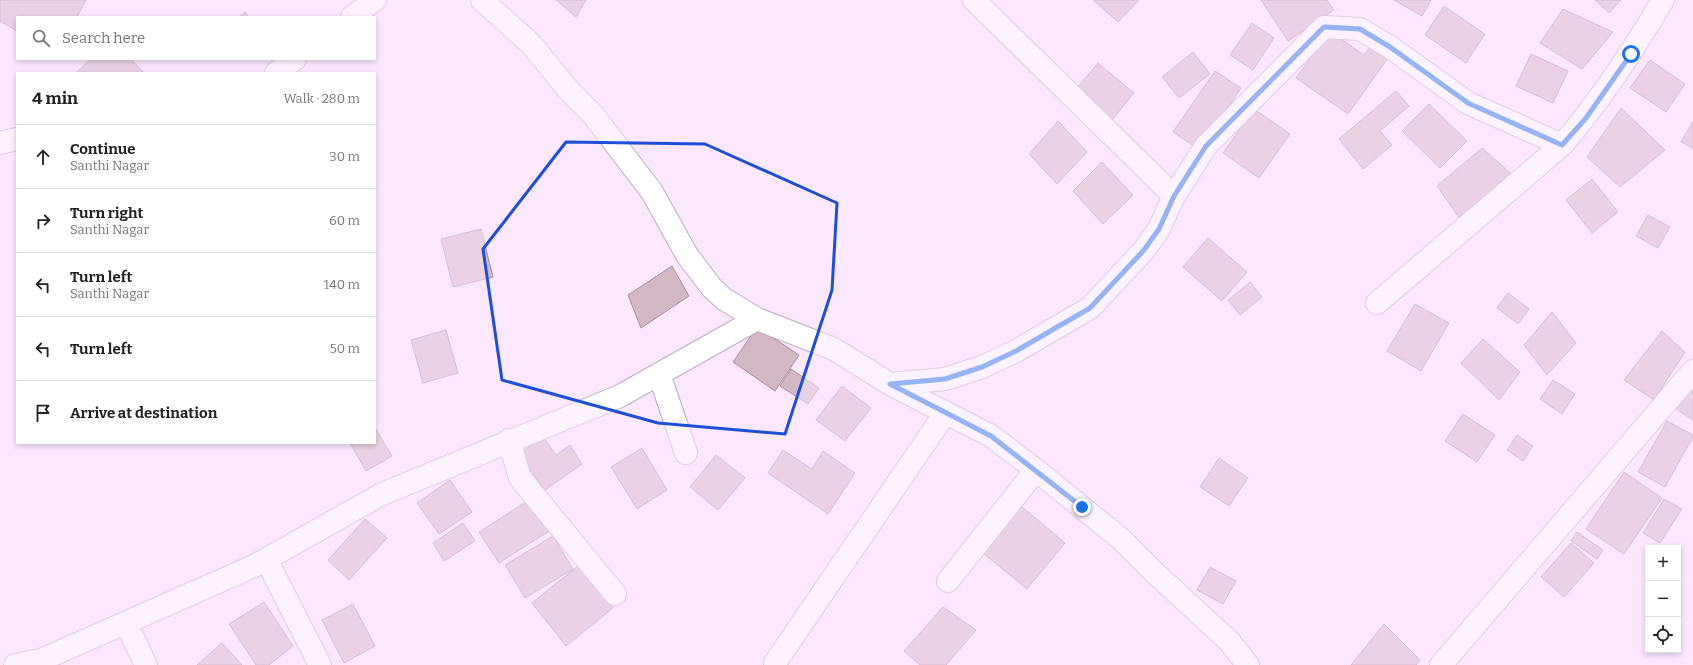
<!DOCTYPE html>
<meta charset="utf-8">
<style>
:root{--surface:#fff;--page:#f2f2f2;--text:#222;--muted:#767676;--line:#e0e0e0}
body{margin:0;font-family:Bitter,serif;background:var(--page);color:var(--text)}
.controls{position:absolute;right:12px;bottom:12px;display:grid;overflow:hidden;border-radius:0px;box-shadow:0 2px 6px #0003}
.controls button{width:36px;height:36px;display:grid;place-items:center;padding:0;border:0;border-bottom:1px solid var(--line);background:var(--surface);color:var(--text);font:20px sans-serif}
.stop{position:absolute;width:12px;height:12px;margin:-9px;border:3px solid #1a73e8;border-radius:50%;background:#fff}
.stop.end{background:#1a73e8;border-color:#fff;box-shadow:0 1px 4px #0008}
.list{margin:0;padding:0;list-style:none}
h2{display:flex;justify-content:space-between;align-items:center;height:52px;margin:0;padding:0 16px;font-size:17px}
h2 small{font-size:13px;font-weight:400;color:var(--muted)}
.list li{display:grid;grid-template-columns:26px 1fr auto;gap:12px;align-items:center;box-sizing:border-box;height:64px;padding:0 16px;border-top:1px solid var(--line)}
.list b{display:block;font-size:15px;white-space:nowrap}
.list p{margin:0;font-size:13px;white-space:nowrap;color:var(--muted)}
.list em{font-size:13px;font-style:normal;color:var(--muted)}
.icon{flex:none;width:22px;height:22px;fill:none;stroke:currentColor;stroke-width:2;stroke-linecap:round;stroke-linejoin:round}
.map{position:relative;flex:none;width:1693px;height:665px;overflow:hidden}
.search{position:absolute;background:var(--surface);box-shadow:0 2px 6px #0003;left:16px;top:16px;width:360px;height:44px;display:flex;align-items:center;gap:10px;box-sizing:border-box;padding:0 14px;border-radius:0px;color:var(--muted);font-size:15px}
.panel{position:absolute;background:var(--surface);box-shadow:0 2px 6px #0003;left:16px;top:72px;width:360px;height:372px;border-radius:0px}
.map>svg:first-child{display:block}
.building{fill:#d4b7c4;stroke:#a98d99}
.lines{fill:none;stroke-linecap:round;stroke-linejoin:round}
.minor-casing{stroke:#bdaac0;stroke-width:24}
.minor{stroke:#fff;stroke-width:22}
.route{stroke:#1a73e8;stroke-width:5}
.marked{fill:none;stroke:#1d4ed8;stroke-width:3;stroke-linejoin:round}
</style>
<div class="map">
<svg width="1693" height="665" viewBox="0 0 1693 665">
<rect width="100%" height="100%" fill="#fbe7ff"/>
<path class="building" d="M0 0H86L77 17H17V31L0 21Z
M556 0H586L576 17Z
M1093 0H1139L1118 22Z
M1261 0H1327L1334 10 1288 41Z
M1394 0H1431L1422 16Z
M1595 0H1621L1609 13Z
M1444 6 1485 34 1466 63 1425 35Z
M1563 9 1613 32 1582 69 1540 43Z
M245 12 249 17H239Z
M1252 23 1274 38 1253 70 1230 55Z
M1329 31 1364 55 1371 46 1388 58 1348 114 1296 78Z
M1193 52 1210 74 1179 98 1162 77Z
M1531 54 1568 71 1553 103 1516 86Z
M91 59H131L144 73H78L77 72Z
M1650 60 1685 84 1666 112 1630 88Z
M1098 63 1134 93 1112 120 1076 89Z
M1215 71 1241 88 1200 150 1173 132Z
M1396 91 1409 106 1380 131 1392 145 1363 169 1339 139Z
M1429 104 1467 141 1440 168 1402 131Z
M1621 108 1665 150 1620 187 1587 157Z
M1254 109 1290 134 1259 178 1223 153Z
M1058 121 1087 152 1057 184 1029 154Z
M1693 121V148L1681 142Z
M1482 148 1515 177 1464 225 1437 186Z
M1102 162 1133 195 1103 224 1073 191Z
M1592 179 1618 212 1592 233 1566 200Z
M1648 215 1670 227 1658 248 1636 236Z
M481 229 493 277 453 287 441 239Z
M1208 238 1247 272 1222 301 1183 267Z
M672 266 689 296 641 328 628 295Z
M1250 282 1262 297 1240 315 1228 300Z
M1508 293 1529 309 1518 324 1497 308Z
M1415 304 1449 323 1421 371 1387 351Z
M1552 312 1576 343 1547 375 1524 345Z
M757 327 799 355 775 391 733 362Z
M446 330 458 373 423 383 411 340Z
M1662 331 1685 352 1654 400 1624 380Z
M1483 339 1520 372 1499 400 1461 363Z
M791 369 819 388 808 404 780 386Z
M1553 380 1575 394 1562 414 1540 399Z
M1693 384V420L1676 409Z
M842 386 871 408 845 441 816 420Z
M1463 414 1495 435 1477 462 1445 441Z
M1667 421 1693 435V437L1665 487 1638 472Z
M375 428 392 456 366 471 350 443H375Z
M1517 435 1533 446 1523 461 1507 450Z
M543 437 556 455 570 445 582 464 545 490 519 454Z
M642 448 667 490 637 509 611 467Z
M783 450 812 469 823 451 855 473 828 514 768 473Z
M716 455 745 478 718 510 690 487Z
M1219 458 1248 478 1229 506 1200 487Z
M1624 472 1662 498 1624 554 1586 529Z
M450 480 472 512 439 534 417 503Z
M1664 499 1682 509 1660 543 1643 533Z
M529 500 549 531 499 563 479 532Z
M1021 506 1065 543 1027 589 983 553Z
M365 519 387 538 349 580 328 560Z
M463 523 475 541 444 561 433 543Z
M1577 532 1603 550 1597 559 1571 541Z
M553 536 573 569 525 598 505 565Z
M1571 543 1594 563 1564 597 1541 577Z
M579 565 613 608 566 646 532 603Z
M1210 567 1236 581 1223 604 1197 590Z
M264 602 293 646 269 665H256L229 624Z
M353 604 375 646 344 663 322 620Z
M943 607 976 630 946 665H920L904 651Z
M1384 624 1420 660 1416 665H1351Z
M222 643 242 665H197Z"/>
<g class="lines">
<g class="minor-casing">
<path id="minor" d="M482 0 532 45 565 86 594 116 652 192 687 255 712 288 724 299 757 319 834 349 890 384 991 436 1036 470 1121 539 1155 573 1229 641 1248 665
M974 0 1174 196
M352 17 375 0
M276 73 295 59
M0 143 17 139
M1377 303 1562 145
M659 374 686 453
M890 384 945 379 982 367 1016 351 1090 308 1144 250 1159 229 1174 196 1206 146 1324 27 1360 29 1390 47 1468 103 1562 145C1601 100 1633 51 1663 0
M509 440 520 478 615 594
M266 559 320 665
M948 581 1036 470
M126 623 146 665
M775 663 946 412
M15 665 41 660 254 566 382 494 620 396 757 319
M1441 665 1693 371"/>
</g>
<use href="#minor" class="minor"/>
</g>
<g class="lines">
<path class="route" d="M1082 507 991 436 890 384 945 379 982 367 1016 351 1090 308 1144 250 1159 229 1174 196 1206 146 1324 27 1360 29 1390 47 1468 103 1562 145 1586 118 1631 54"/>
</g>
<path d="M0 0H1693V665H0ZM566 142 705 144 837 203 832 290 785 434 658 423 502 380 483 249Z" fill="#fbe7ff" fill-opacity=".55" fill-rule="evenodd"/>
<path class="marked" d="M566 142 705 144 837 203 832 290 785 434 658 423 502 380 483 249Z"/>
</svg>
<div class="controls">
<button>+</button>
<button>−</button>
<button><svg class="icon" aria-label="locate" viewBox="0 0 24 24"><circle cx="12" cy="12" r="6"/><path d="M12 2v4M12 18v4M2 12h4M18 12h4"/></svg></button>
</div>
<div class="stop" style="left:1631px;top:54px"></div>
<div class="stop end" style="left:1082px;top:507px"></div>
<div class="search"><svg class="icon" aria-label="search" viewBox="0 0 24 24"><circle cx="10" cy="10" r="6"/><path d="M15 15l6 6"/></svg>Search here</div>
<section class="panel">
<h2>4 min<small>Walk · 280 m</small></h2>
<ul class="list">
<li><svg class="icon" aria-label="ahead" viewBox="0 0 24 24"><path d="M12 20V5M6 11l6-6 6 6"/></svg><div><b>Continue</b><p>Santhi Nagar</p></div><em>30 m</em></li>
<li><svg class="icon" aria-label="right" viewBox="0 0 24 24"><path d="M7 20v-9h11M14 6l5 5-5 5"/></svg><div><b>Turn right</b><p>Santhi Nagar</p></div><em>60 m</em></li>
<li><svg class="icon" aria-label="left" viewBox="0 0 24 24"><path d="M17 20v-9H6M10 6l-5 5 5 5"/></svg><div><b>Turn left</b><p>Santhi Nagar</p></div><em>140 m</em></li>
<li><svg class="icon" aria-label="left" viewBox="0 0 24 24"><path d="M17 20v-9H6M10 6l-5 5 5 5"/></svg><div><b>Turn left</b></div><em>50 m</em></li>
<li><svg class="icon" aria-label="arrive" viewBox="0 0 24 24"><path d="M6 21V4h12l-3 4 3 4H6"/></svg><div><b>Arrive at destination</b></div></li>
</ul>
</section>
</div>
